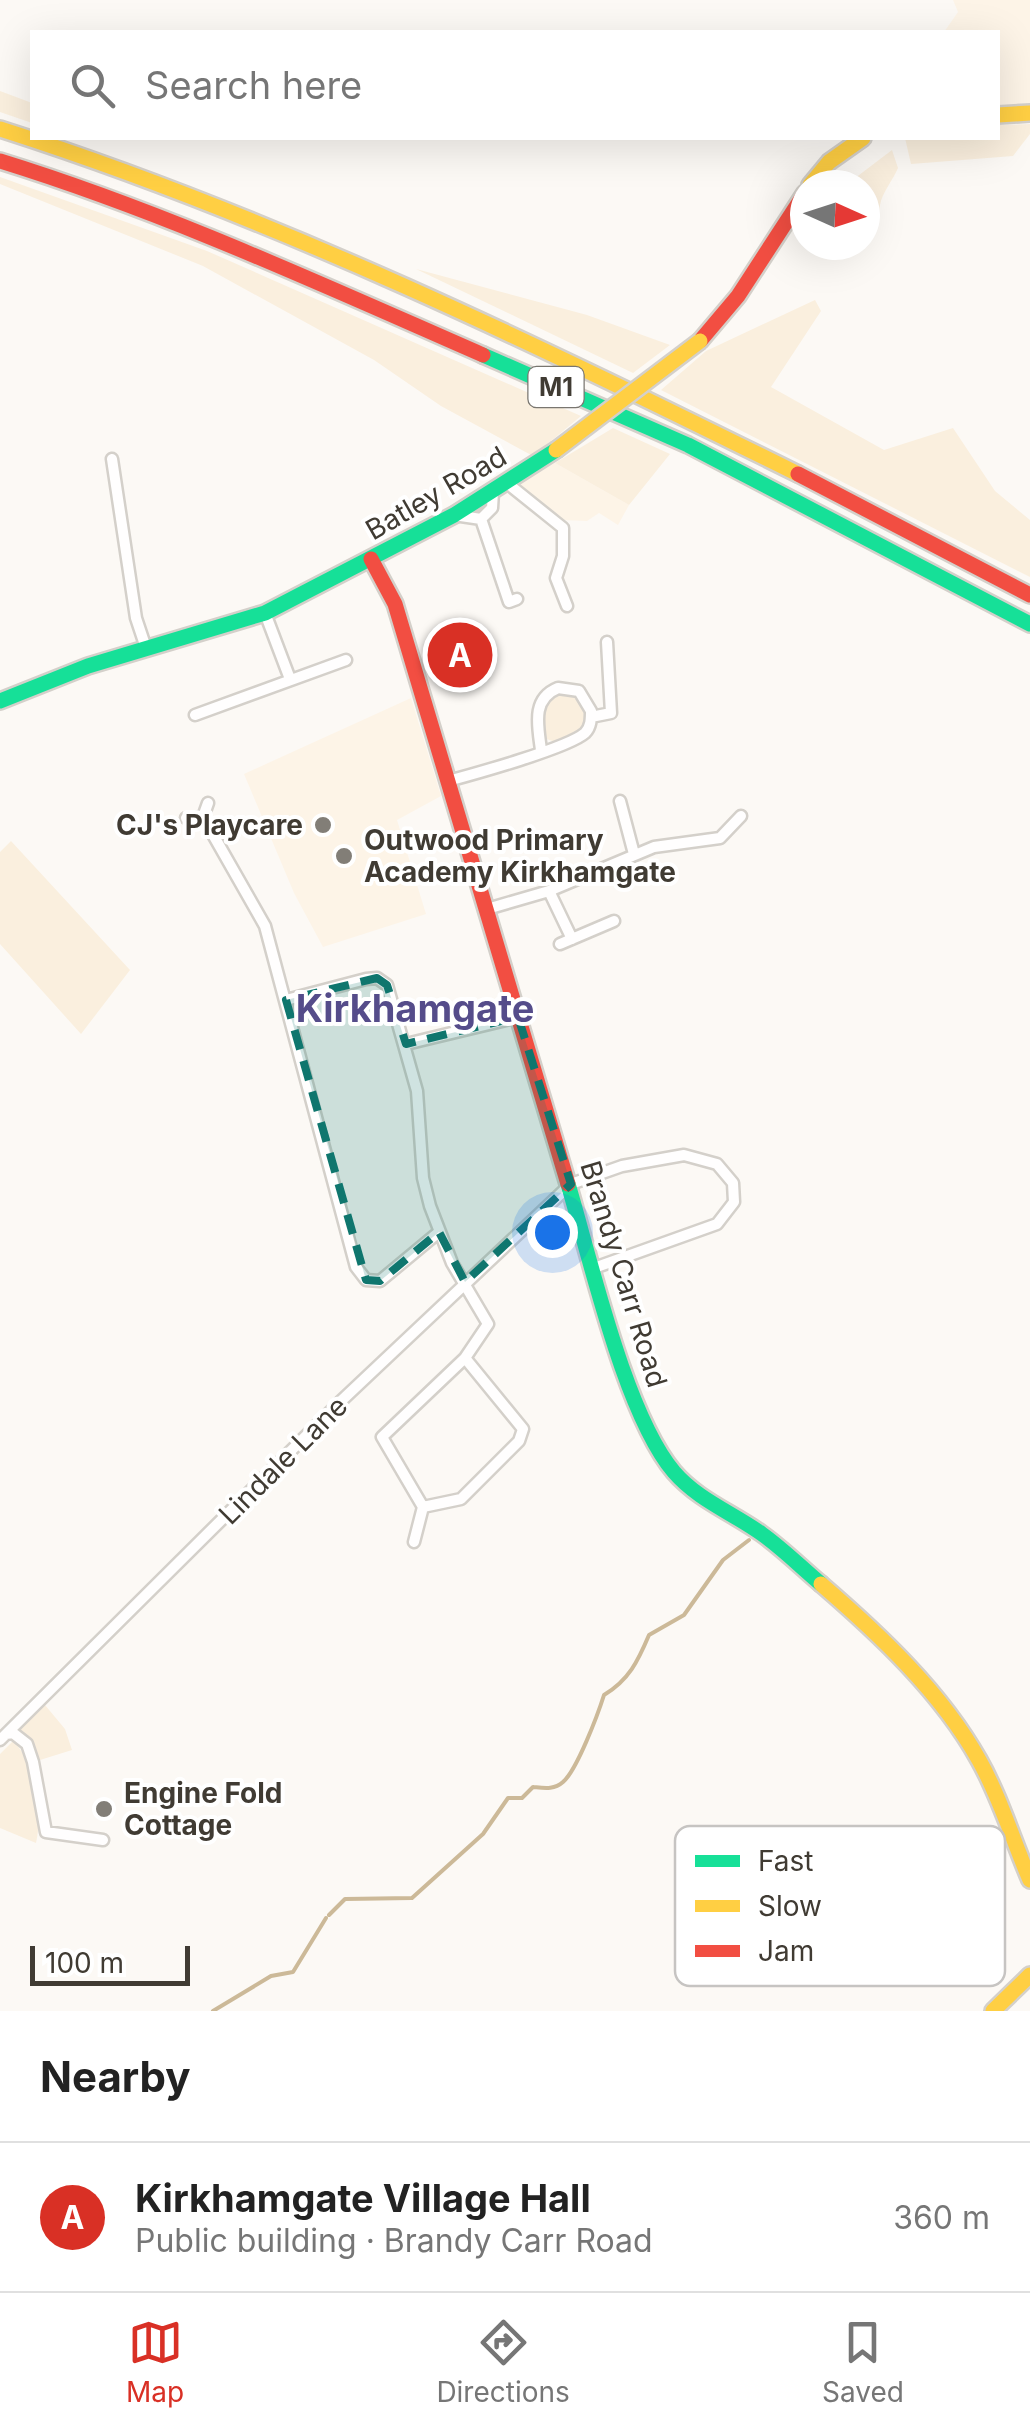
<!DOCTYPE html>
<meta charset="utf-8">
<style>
:root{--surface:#fff;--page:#f6f6f6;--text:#222;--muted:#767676;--line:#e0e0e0;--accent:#d93025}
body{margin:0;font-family:Inter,sans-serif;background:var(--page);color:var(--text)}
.compass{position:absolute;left:790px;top:170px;width:90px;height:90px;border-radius:50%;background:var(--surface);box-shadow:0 10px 40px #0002;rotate:93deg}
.scale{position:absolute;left:30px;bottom:25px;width:160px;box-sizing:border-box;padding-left:10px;border:5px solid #403b33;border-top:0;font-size:28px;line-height:35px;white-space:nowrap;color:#403b33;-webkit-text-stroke:8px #fff;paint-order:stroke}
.you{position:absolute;left:552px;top:1232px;width:35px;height:35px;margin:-25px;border:8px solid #fff;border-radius:50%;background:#1a73e8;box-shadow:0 0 0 15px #1a73e833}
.badge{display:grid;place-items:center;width:65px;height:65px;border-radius:50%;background:var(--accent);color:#fff;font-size:32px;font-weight:700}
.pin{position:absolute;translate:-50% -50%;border:5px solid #fff;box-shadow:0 2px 10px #0006}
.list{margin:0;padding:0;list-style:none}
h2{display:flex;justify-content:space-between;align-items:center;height:130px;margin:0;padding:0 40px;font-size:42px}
h2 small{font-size:32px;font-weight:400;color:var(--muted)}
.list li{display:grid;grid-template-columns:65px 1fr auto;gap:30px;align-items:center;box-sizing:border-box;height:150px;padding:0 40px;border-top:2px solid var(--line)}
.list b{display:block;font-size:38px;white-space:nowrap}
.list p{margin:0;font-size:32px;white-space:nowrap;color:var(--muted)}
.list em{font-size:32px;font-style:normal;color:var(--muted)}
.icon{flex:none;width:55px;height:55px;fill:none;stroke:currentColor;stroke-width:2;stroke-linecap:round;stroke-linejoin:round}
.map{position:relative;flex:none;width:1030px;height:2011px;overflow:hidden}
.search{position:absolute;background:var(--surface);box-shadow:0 10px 40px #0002;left:30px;right:30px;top:30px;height:110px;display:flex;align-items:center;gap:25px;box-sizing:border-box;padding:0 35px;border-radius:0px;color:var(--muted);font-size:38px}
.sheet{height:280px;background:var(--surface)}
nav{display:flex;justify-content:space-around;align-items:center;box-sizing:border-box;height:140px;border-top:2px solid var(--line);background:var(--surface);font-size:28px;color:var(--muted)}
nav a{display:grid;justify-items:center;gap:5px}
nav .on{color:var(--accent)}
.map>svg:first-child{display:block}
.built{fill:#fdf4e7}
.green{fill:#faefde}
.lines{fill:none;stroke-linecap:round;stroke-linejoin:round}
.stream{stroke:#ccb998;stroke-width:4}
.street-casing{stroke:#d4d0ca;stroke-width:15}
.fast-casing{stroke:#d4d0ca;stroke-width:20}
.slow-casing{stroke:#d4d0ca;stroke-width:20}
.jam-casing{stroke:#d4d0ca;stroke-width:20}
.street{stroke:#fffefe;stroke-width:10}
.fast{stroke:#16e098;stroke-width:15}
.slow{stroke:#ffcf43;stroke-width:15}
.jam{stroke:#f24e42;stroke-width:15}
.slow-bridge-casing{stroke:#d4d0ca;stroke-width:20;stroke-linecap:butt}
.slow-bridge{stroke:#ffcf43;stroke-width:15}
.marked{fill:#0f766e;fill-opacity:0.2;stroke:#0f766e;stroke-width:8;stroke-dasharray:20 12;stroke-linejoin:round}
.poi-dot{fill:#827e77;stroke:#fff;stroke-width:4}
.labels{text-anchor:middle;stroke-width:8;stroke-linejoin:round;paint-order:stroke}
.shield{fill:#fff;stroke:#797670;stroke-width:2.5}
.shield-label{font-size:25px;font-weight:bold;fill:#403b33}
.street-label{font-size:28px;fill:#403b33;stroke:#fff}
.poi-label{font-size:28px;font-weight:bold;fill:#403b33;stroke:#fff;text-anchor:start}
.district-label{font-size:38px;font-weight:bold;fill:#554c8a;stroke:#fff}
.key{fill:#fff;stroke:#c6c4c2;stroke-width:2.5}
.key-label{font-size:28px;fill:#403b33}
</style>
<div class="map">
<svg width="1030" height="2011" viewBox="0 0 1030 2011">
<rect width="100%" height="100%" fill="#fcf9f5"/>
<path class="built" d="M953 0H1030V103L998 106V32H944L958 12Z
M555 463 629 505 618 525 599 513 587 521 561 520 516 486Z
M411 698 441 796 397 820 426 914 323 947 294 893 244 774Z"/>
<path class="green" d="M0 91 32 103V123L0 112Z
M1030 124V134L1013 156 911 164 905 138H998V125Z
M892 150 898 168C893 180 882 193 880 205 875 236 880 239 849 254L841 245H865V185H846Z
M0 177 207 251 581 416 533 456 441 406 374 360 203 266 0 184Z
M416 269 587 315 670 345 633 373Z
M815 300 821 311 771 387 884 450 953 428 995 491 1030 520V577L661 390 706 351Z
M613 428 670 454 629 505 555 463Z
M562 691 576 694 588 714 582 731 555 742 544 738C542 715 540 703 562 691Z
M11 841 130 970 81 1034 0 944V852Z
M45 1705 65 1729 72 1750 40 1760 20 1730Z
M13 1741C36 1762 43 1813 36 1843L0 1828V1754Z"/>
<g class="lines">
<path class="stream" d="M329 1915 345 1899 412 1898 483 1834 508 1798H522L533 1787C544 1788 554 1790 563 1782 577 1770 598 1714 604 1695 629 1680 638 1661 649 1635L684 1615 723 1560 749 1540
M213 2011 271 1976 293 1972 326 1918"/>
<g class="street-casing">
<path id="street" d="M112 459 136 618 146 648
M507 483 563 528V556L556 578 567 606
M454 515 481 519 492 508 493 492
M481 519 509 602 517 599
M265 613 290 679
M195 715 346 660
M591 717 611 713 607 642
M448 781C474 774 568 748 585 733 591 727 591 719 591 711L579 691 558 688C531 699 538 726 541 750
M620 801 634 854
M203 817 265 926 356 1267 366 1280 380 1281 439 1232
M186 818 203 817 208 803
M549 891 572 939
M487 909 549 891 654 847 720 838 741 816
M560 944 614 921
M286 1000 366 979 377 978 387 985 417 1091 423 1178 430 1206 452 1263 488 1324 465 1358 382 1437 423 1507 461 1499 519 1441 523 1429 465 1358
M406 1044 518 1017
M414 1542 423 1507
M6 1734 13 1733 27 1744 33 1762 46 1832 103 1840
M0 1740 340 1402 571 1184 622 1166 684 1155 717 1164 733 1183 734 1202 717 1224 594 1268"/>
</g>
<g class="fast-casing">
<path id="fast" d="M483 355 688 445 1030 624
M0 701 88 666 265 613 454 515 556 450
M568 1184C591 1261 625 1414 674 1472 698 1500 733 1513 762 1534 783 1549 802 1568 821 1584"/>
</g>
<g class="slow-casing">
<path id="slow" d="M998 115 1030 113
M0 129C276 217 539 346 798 474
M810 185 829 162 863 138
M821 1584C879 1634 941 1692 979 1760 1000 1797 1013 1841 1030 1880
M993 2011 1030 1975"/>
</g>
<g class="jam-casing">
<path id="jam" d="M0 161C165 212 325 286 483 355
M700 341 738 296 805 193
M798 474 1030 595
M371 559 395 604 568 1184"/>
</g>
<use href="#street" class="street"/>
<use href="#fast" class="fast"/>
<use href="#slow" class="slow"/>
<use href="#jam" class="jam"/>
<g class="slow-bridge-casing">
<path id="slow-bridge" d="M556 450 700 341"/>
</g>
<use href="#slow-bridge" class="slow-bridge"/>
</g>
<path class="marked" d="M377 978 387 985 406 1044 518 1017 571 1184 465 1282 439 1232 380 1281 366 1280 286 1000Z"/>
<g class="poi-dot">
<circle cx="323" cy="825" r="10"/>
<circle cx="344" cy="856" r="10"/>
<circle cx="104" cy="1809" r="10"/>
</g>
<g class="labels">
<rect class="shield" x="528.5" y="367" width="55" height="40" rx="8"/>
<g class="shield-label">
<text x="556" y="396">M1</text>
</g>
<g class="street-label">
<text transform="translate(436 493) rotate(-30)" y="10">Batley Road</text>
<text transform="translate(624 1274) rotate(73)" y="10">Brandy Carr Road</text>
<text transform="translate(283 1460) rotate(-45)" y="10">Lindale Lane</text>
</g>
<g class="poi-label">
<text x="303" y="835" text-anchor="end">CJ's Playcare</text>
<text x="364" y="850">Outwood Primary<tspan x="364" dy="32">Academy Kirkhamgate</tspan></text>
<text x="124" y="1803">Engine Fold<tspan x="124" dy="32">Cottage</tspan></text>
</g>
<g class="district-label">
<text x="415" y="1022">Kirkhamgate</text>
</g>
</g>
<rect x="675" y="1826" width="330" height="160" rx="15" class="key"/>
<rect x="695" y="1855" width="45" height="12" fill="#16e098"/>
<rect x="695" y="1900" width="45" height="12" fill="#ffcf43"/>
<rect x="695" y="1945" width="45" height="12" fill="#f24e42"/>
<g class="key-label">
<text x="758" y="1871">Fast</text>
<text x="758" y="1916">Slow</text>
<text x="758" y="1961">Jam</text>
</g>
</svg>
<svg class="compass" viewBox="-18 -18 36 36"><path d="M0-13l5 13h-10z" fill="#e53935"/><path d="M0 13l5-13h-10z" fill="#767676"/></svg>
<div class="scale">100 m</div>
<div class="you"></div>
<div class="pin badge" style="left:460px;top:655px">A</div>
<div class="search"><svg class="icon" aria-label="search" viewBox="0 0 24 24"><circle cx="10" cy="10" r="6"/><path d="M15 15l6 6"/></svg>Search here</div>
</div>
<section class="sheet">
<h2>Nearby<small></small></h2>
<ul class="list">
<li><span class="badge">A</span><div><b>Kirkhamgate Village Hall</b><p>Public building · Brandy Carr Road</p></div><em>360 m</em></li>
</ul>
</section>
<nav>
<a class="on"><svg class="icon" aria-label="map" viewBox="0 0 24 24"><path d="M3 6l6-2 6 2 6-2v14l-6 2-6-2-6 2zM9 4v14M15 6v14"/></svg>Map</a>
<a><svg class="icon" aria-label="directions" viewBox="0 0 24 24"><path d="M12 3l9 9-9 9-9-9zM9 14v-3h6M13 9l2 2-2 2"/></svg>Directions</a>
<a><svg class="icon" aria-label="saved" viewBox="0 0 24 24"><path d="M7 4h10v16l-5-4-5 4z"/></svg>Saved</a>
</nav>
